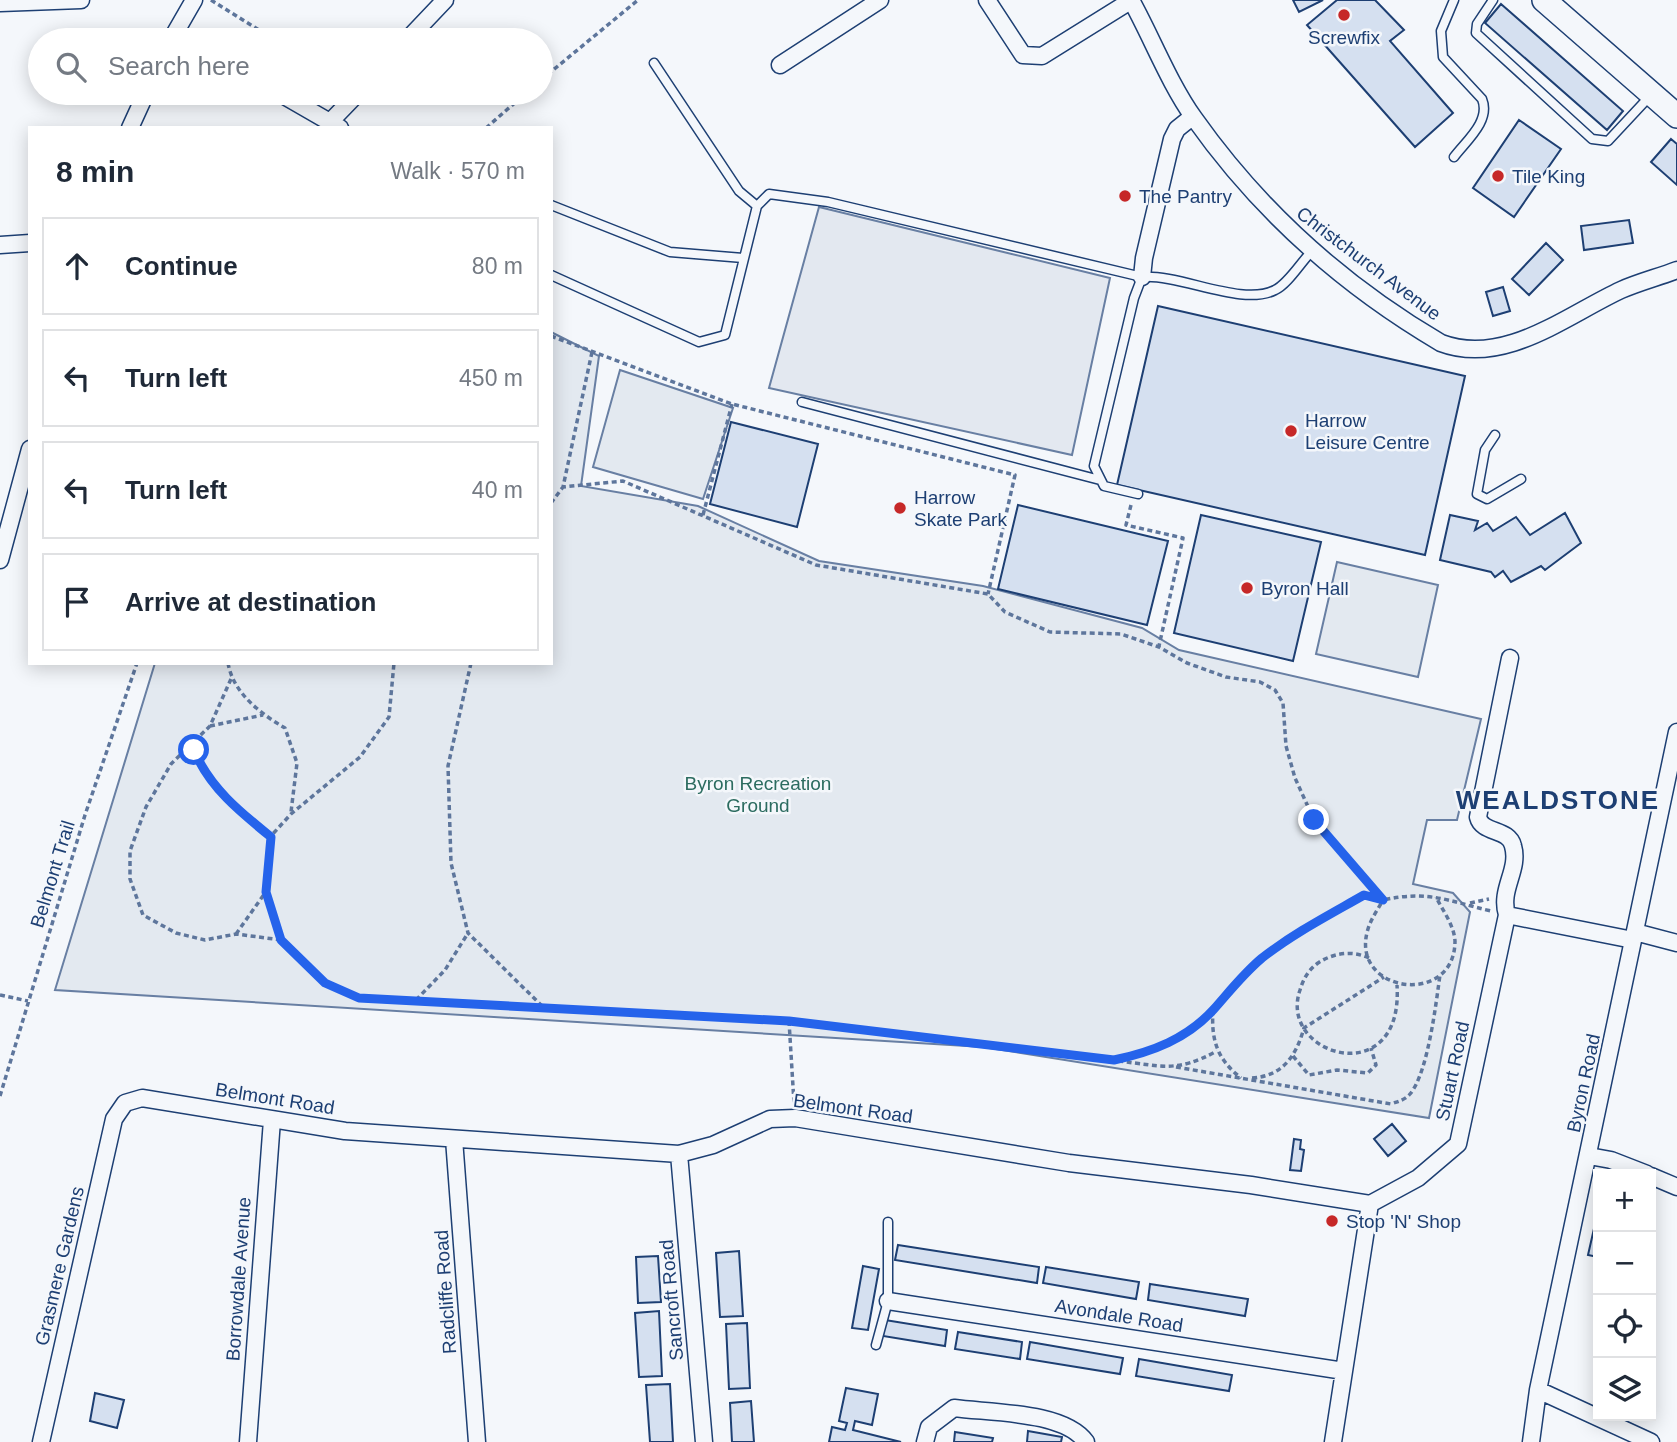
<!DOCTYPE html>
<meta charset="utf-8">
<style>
:root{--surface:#fff;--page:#f6f6f7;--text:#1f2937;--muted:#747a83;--line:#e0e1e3}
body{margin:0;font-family:Helvetica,sans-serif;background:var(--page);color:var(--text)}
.controls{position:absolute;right:21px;bottom:21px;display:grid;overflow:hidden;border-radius:0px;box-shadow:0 4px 18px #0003}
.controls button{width:63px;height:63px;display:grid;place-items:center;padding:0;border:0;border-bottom:2px solid var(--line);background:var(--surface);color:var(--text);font:35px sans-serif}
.stop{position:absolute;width:21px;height:21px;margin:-16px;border:5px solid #2563eb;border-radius:50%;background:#fff}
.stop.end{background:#2563eb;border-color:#fff;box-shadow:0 2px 7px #0008}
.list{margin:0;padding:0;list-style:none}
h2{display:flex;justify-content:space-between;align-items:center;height:91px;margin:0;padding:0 28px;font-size:30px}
h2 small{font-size:23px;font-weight:400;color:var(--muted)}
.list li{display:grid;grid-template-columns:46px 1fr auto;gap:21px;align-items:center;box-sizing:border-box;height:98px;margin:0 14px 14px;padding:0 14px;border:2px solid var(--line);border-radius:0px}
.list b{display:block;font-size:26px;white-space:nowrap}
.list em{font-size:23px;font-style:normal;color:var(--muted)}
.icon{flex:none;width:38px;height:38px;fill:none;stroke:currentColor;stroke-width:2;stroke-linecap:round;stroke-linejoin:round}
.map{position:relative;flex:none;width:1677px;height:1442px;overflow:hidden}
.search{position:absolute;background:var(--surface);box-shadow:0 4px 18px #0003;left:28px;top:28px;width:525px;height:77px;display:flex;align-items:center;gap:18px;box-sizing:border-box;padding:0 24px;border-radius:38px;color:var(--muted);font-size:26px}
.panel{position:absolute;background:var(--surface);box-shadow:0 4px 18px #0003;left:28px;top:126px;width:525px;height:539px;border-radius:0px}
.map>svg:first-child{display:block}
.green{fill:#e3e9f0;stroke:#687fa3;stroke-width:2}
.parking{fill:#e3e8f0;stroke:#687fa3;stroke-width:2}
.building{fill:#d5e0f0;stroke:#1d3f73;stroke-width:2}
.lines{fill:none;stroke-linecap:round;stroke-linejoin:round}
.lane-casing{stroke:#1d3f73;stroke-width:11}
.street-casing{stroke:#1d3f73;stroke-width:19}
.secondary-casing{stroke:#1d3f73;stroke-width:26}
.path{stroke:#5e769c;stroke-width:3.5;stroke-dasharray:5 3.5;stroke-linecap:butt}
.lane{stroke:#f4f7fb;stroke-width:8}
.street{stroke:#f4f7fb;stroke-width:16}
.secondary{stroke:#f4f7fb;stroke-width:23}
.route{stroke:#2563eb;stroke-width:9}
.poi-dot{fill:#c62828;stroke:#f4f7fb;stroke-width:2.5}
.labels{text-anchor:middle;stroke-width:5;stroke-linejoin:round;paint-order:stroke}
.poi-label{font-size:19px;fill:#1d3f73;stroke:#f4f7fb;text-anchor:start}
.street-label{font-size:19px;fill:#1d3f73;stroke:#f4f7fb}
.park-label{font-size:19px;fill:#2c6c60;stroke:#f4f7fb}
.district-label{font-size:26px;font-weight:bold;letter-spacing:2px;fill:#1d3f73;stroke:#f4f7fb}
</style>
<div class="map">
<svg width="1677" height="1442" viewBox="0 0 1677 1442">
<rect width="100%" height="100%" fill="#f4f7fb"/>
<path class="green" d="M551 332 599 356 581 486 698 506 819 561 983 586 1142 628 1179 650 1481 719 1457 820H1427L1413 884 1453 893 1470 912 1429 1118 983 1047 55 990 155 663H551Z
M620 370 733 408 703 499 593 467Z
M1337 562 1438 585 1418 677 1316 654Z"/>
<path class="parking" d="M819 207 1110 278 1072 455 769 388Z"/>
<path class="building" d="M1293 0H1323L1299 12Z
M1337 0H1375L1404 30 1390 41 1453 113 1415 147 1307 25Z
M1501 4 1623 111 1607 130 1485 23Z
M1519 120 1561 149 1514 217 1473 188Z
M1671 139 1677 144V185L1651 162Z
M1629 220 1633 243 1584 250 1581 226Z
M1546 243 1563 260 1529 295 1512 279Z
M1503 287 1510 311 1493 316 1486 292Z
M1158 306 1465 376 1425 555 1117 485Z
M731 422 818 444 797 527 710 504Z
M1018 505 1168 541 1147 625 998 589Z
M1565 513 1581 543 1545 570 1541 566 1511 582 1503 571 1495 577 1491 572 1440 560 1450 515 1478 521 1475 530 1487 523 1493 531 1516 517 1530 535Z
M1201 515 1321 542 1293 661 1174 633Z
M1392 1124 1406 1141 1388 1156 1374 1139Z
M1294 1139 1301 1140 1300 1149 1304 1150 1301 1171 1290 1170Z
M1598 1211V1257L1588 1255Z
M898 1245 1039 1267 1037 1283 895 1260Z
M739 1251 743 1316 720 1317 716 1253Z
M658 1256 661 1302 638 1303 636 1257Z
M863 1266 879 1269 868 1330 852 1328Z
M1046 1267 1139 1282 1136 1299 1043 1283Z
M1150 1284 1248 1299 1245 1316 1148 1300Z
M659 1311 662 1376 639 1377 635 1313Z
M885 1320 947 1330 945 1346 883 1336Z
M747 1323 750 1388 729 1389 726 1324Z
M958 1332 1022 1342 1020 1359 955 1349Z
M1030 1342 1123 1358 1120 1374 1027 1359Z
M1139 1359 1232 1375 1229 1391 1136 1376Z
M670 1384 673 1442H650L646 1385Z
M846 1388 878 1394 872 1425 855 1421 853 1430 901 1442H829L832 1427 845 1430 847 1423 839 1421Z
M95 1393 124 1400 117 1428 90 1421Z
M751 1401 754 1442H732L730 1403Z
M1028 1431 1062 1437 1061 1442H1027Z
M955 1432 993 1438 992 1442H954Z"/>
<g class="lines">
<g class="lane-casing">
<path id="lane" d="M1493 0 1477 24 1476 33 1592 139 1608 141 1650 96
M654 63 739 191 757 206
M1454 157C1466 141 1491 121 1482 99L1443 57 1441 31 1454 0
M551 205 670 252 743 258
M551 275 699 342 725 335 757 206 769 194 828 202 1142 277C1181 274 1242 307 1275 290 1288 284 1301 262 1312 251
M802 402 1100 480
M1495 435 1485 450 1477 494 1487 499 1521 479
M1138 494 1104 486 1094 466 1134 298 1142 277
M876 1345 888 1301V1222"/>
</g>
<g class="street-casing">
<path id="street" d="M987 0 1023 55 1042 56 1132 0
M1131 0C1152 38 1169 83 1194 118 1259 210 1344 286 1441 343 1504 367 1567 315 1621 290 1639 282 1659 277 1677 270
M0 3 81 0
M171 40 194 0
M407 40 445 0
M780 65 880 0
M281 94 340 128
M330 122 358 93
M130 128 146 93
M0 245 30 243
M1142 277 1144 258 1172 139 1177 129 1192 117
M0 560 30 449
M1507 915 1633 940
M1635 932 1677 943
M454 1139 477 1442
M679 1154 704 1442
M1589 1156 1611 1160 1647 1174
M1651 1176 1677 1187
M1370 1204 1418 1178 1458 1144 1507 915C1499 889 1520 870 1513 846 1509 828 1482 834 1478 817L1510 658
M888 1301 1344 1371
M1538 1390 1651 1442
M41 1442 114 1119 125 1103 142 1098 345 1131 679 1154 713 1145 770 1119 795 1118 1069 1163 1251 1185 1370 1204
M248 1442 272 1120
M925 1442 929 1427 954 1408C990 1413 1064 1411 1086 1442
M1333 1442 1370 1204
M1531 1442 1538 1390 1677 732"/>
</g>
<g class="secondary-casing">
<path id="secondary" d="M1544 0 1677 116"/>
</g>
<path class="path" d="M211 0 275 40
M541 80 638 0
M486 128 526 93
M551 336 732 404 1015 475 988 594
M592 352 563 487 623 481 816 565 988 594 1005 612 1050 632 1121 634 1159 647 1187 663 1226 677 1260 682 1275 690 1283 703 1286 746 1295 778 1314 820 1383 900C1429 890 1448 901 1491 911
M551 503 563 487
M1131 505 1126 525 1183 538 1159 646
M703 515 732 404
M228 663C233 693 261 714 285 728L297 763 291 812
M471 663 448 766 451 863 468 933 542 1006
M231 679 210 726 171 764 146 807 130 851V879L143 915 176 933 205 940 236 934 281 940 325 983 359 998 789 1021 1114 1060C1152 1052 1187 1039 1214 1009 1230 991 1243 974 1262 958 1294 933 1329 915 1364 895L1383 900C1378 909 1371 919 1368 929 1348 993 1455 1008 1455 941 1454 925 1443 911 1436 897
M210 726 263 715
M191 745 200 765 228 801 270 837
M1470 903 1489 899
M236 934 265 893
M281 940 266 892 270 837 291 814 360 757 389 717 394 663
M1369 958C1352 950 1333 953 1318 963 1308 970 1303 980 1300 990 1277 1056 1404 1093 1397 985
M0 995 28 1001
M416 1000 445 970 468 933
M1213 1010C1211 1040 1217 1059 1241 1078
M789 1021 794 1103
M1293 1056 1309 1075 1337 1070 1368 1073 1376 1065 1371 1048
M1118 1061C1163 1066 1176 1073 1217 1051
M1176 1067 1391 1104C1399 1101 1405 1100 1410 1094 1428 1073 1436 1003 1440 975
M1252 1078C1283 1076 1296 1056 1304 1028L1384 977
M0 1096 85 815 137 663"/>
<use href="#lane" class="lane"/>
<use href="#street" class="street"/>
<use href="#secondary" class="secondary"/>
</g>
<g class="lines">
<path class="route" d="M194 750C209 787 240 812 271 837L266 892 281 940 325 983 359 998 789 1021 1114 1060C1152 1052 1187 1039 1214 1009 1230 991 1243 974 1262 958 1294 933 1329 915 1364 895L1383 900 1314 820"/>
</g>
<g class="poi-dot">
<circle cx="1344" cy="15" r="7"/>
<circle cx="1498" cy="176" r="7"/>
<circle cx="1125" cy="196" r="7"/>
<circle cx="1291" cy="431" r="7"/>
<circle cx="900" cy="508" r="7"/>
<circle cx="1247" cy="588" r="7"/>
<circle cx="1332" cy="1221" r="7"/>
</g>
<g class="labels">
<g class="poi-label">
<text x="1344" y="44" text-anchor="middle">Screwfix</text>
<text x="1512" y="183">Tile King</text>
<text x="1139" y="203">The Pantry</text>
<text x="1305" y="427">Harrow<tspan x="1305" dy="22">Leisure Centre</tspan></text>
<text x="914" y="504">Harrow<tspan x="914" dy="22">Skate Park</tspan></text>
<text x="1261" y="595">Byron Hall</text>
<text x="1346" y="1228">Stop 'N' Shop</text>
</g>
<g class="street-label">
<text transform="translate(1369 263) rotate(37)" y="7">Christchurch Avenue</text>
<text transform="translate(52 874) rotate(-73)" y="7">Belmont Trail</text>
<text transform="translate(1452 1071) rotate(-78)" y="7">Stuart Road</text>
<text transform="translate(1583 1083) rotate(-78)" y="7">Byron Road</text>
<text transform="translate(275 1098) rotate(9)" y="7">Belmont Road</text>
<text transform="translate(853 1108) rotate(8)" y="7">Belmont Road</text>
<text transform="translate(59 1266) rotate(-77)" y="7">Grasmere Gardens</text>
<text transform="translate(238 1279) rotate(-86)" y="7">Borrowdale Avenue</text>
<text transform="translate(445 1292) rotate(-94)" y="7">Radcliffe Road</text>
<text transform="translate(671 1300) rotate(-95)" y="7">Sancroft Road</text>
<text transform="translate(1119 1315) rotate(9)" y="7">Avondale Road</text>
</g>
<g class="park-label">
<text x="758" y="790">Byron Recreation<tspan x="758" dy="22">Ground</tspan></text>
</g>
<g class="district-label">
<text x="1558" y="809">WEALDSTONE</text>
</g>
</g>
</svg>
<div class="controls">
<button>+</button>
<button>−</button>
<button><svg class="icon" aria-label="locate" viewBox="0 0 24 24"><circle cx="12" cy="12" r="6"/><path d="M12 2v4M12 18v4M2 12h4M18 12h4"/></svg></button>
<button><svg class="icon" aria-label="layers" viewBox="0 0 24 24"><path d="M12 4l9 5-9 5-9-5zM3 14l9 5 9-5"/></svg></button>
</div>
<div class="stop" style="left:194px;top:750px"></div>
<div class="stop end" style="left:1314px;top:820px"></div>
<div class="search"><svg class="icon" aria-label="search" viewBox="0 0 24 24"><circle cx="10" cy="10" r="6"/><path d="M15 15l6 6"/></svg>Search here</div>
<section class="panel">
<h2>8 min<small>Walk · 570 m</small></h2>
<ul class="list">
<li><svg class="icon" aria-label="ahead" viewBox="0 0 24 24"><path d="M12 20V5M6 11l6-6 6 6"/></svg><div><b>Continue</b></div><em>80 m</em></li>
<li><svg class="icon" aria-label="left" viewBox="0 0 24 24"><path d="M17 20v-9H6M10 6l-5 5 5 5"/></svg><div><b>Turn left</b></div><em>450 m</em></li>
<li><svg class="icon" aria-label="left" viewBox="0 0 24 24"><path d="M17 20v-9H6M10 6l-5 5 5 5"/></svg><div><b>Turn left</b></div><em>40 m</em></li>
<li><svg class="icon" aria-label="arrive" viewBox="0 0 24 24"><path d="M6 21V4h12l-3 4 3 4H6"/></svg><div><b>Arrive at destination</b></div></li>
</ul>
</section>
</div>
